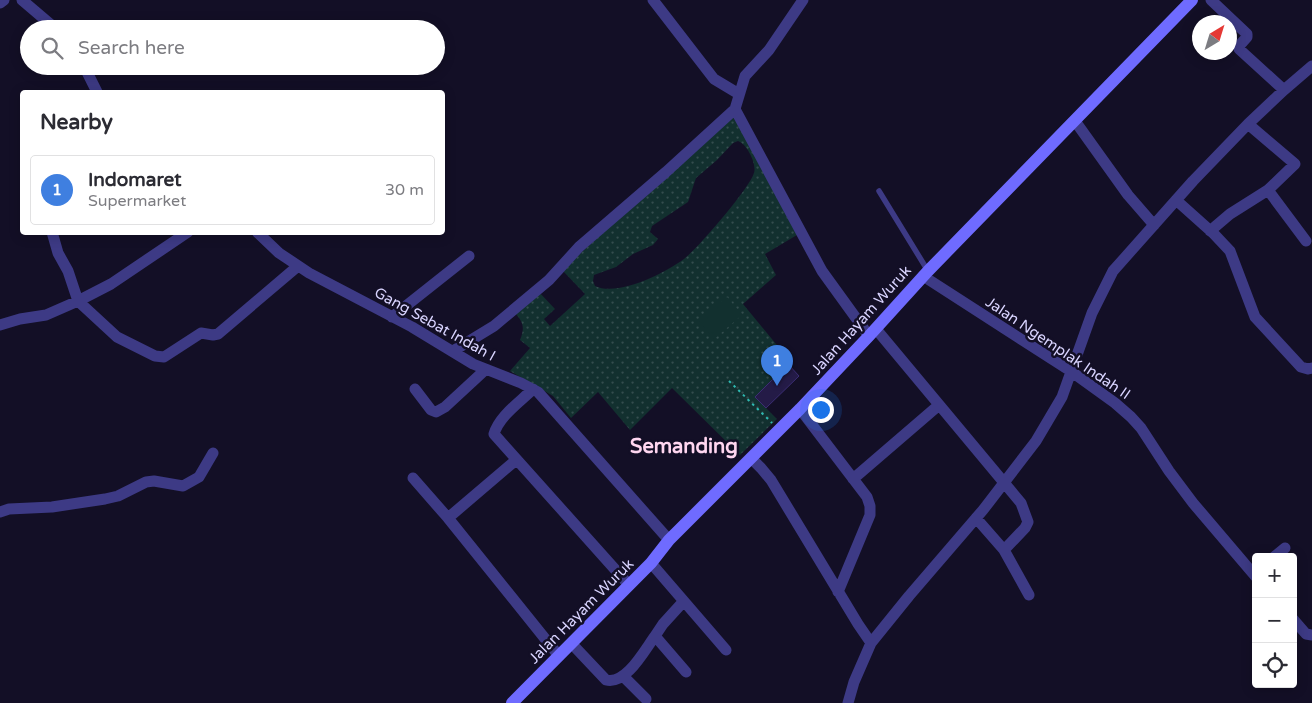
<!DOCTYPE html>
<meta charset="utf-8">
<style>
:root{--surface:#fff;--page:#f2f2f3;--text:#2b2b33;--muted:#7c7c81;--line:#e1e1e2;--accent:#0f766e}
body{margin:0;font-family:"Varela Round",sans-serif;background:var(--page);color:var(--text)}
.controls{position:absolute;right:15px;bottom:15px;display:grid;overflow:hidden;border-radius:5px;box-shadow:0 2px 12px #0003}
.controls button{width:45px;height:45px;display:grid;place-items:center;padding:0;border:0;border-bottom:1px solid var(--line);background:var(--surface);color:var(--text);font:25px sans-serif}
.compass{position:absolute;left:1192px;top:15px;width:45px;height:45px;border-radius:50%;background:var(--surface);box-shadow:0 2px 12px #0003;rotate:38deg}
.you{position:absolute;left:820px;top:409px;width:18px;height:18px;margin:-12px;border:4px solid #fff;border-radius:50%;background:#1a73e8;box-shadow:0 0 0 8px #1a73e833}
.badge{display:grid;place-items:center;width:32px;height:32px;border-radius:50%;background:var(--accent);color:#fff;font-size:16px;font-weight:700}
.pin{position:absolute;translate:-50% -41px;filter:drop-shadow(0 1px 2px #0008)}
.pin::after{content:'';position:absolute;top:26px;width:18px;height:15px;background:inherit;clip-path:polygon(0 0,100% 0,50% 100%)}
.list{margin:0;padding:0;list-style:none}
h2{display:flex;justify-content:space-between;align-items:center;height:65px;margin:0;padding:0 20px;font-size:21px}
h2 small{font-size:16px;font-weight:400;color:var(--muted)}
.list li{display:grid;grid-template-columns:32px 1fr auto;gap:15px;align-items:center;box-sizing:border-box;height:70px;margin:0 10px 10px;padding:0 10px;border:1px solid var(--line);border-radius:5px}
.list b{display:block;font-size:19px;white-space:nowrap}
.list p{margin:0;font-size:16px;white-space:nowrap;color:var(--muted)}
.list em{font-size:16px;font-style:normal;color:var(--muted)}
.icon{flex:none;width:28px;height:28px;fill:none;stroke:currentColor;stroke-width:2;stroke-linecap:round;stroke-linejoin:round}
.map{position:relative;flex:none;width:1312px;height:703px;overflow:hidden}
.search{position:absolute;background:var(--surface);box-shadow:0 2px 12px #0003;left:20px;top:20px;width:425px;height:55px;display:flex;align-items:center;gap:12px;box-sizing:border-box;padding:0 18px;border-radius:28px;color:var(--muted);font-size:19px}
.panel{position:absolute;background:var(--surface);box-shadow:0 2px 12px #0003;left:20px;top:90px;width:425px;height:145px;border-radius:5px}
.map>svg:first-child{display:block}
.grass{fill:url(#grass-dots);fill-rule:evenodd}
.garden{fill:#12302f}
.building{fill:#241b47;stroke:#3b2d73}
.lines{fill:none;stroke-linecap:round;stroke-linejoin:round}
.path{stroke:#2fb8b0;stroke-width:2;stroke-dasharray:2.5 4;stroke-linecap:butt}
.service{stroke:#3d3a85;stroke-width:5.5}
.minor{stroke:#3d3a85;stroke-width:11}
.secondary{stroke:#6f6bff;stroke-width:12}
.labels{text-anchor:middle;stroke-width:5;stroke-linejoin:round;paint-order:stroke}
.street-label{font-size:15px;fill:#d9d4ff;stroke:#130f26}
.district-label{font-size:20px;font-weight:bold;fill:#ffd6f0;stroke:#130f26}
</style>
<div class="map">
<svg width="1312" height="703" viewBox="0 0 1312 703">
<defs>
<pattern id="grass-dots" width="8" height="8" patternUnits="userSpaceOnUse" patternTransform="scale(1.25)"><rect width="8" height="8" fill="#12302f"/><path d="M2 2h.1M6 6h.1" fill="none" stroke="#344d4e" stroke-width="1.8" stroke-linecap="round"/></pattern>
</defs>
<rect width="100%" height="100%" fill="#130f26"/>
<path class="grass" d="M733 114 797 235 765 254 776 275 743 304 790 361 755 397 777 419 740 455 672 388 630 430 598 392 571 418 553 396 510 371 530 348 520 340C526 326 522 320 512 310L538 291 555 309 544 319 550 326 585 294 562 270ZM738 141C747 144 757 164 754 173 749 189 698 248 684 259 665 273 618 297 595 286L593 281 594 275 616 267 633 254 653 245 658 239 650 232 652 226 688 202 696 178 717 160 733 143Z"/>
<path class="garden" d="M727 297 742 315 714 339 699 321Z"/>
<path class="building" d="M788 364 799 376 766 408 755 397Z"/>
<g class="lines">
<path class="path" d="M729 381 772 423"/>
<path class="service" d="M879 191 928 271"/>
<path class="minor" d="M22 0 56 29
M653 0 714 79 739 94
M1211 0 1247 34V37L1239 46V49L1284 90
M0 3 4 0
M84 66 97 92
M735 109 822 271 869 336
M1075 121 1128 195 1154 225
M1248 124 1295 164 1268 190 1306 241
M1176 200 1214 234 1230 251 1255 317 1301 367 1308 369 1312 368
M1210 231 1230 214 1268 190
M188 232 111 284 78 301 117 337 155 356 164 357 201 333 213 335 218 334 298 266
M257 232 279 253 309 273 412 327 473 364 521 383 538 392 669 540
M923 276 1072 372 1115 403 1131 417 1141 428 1169 471 1193 503 1256 577
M392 317 469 256
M0 325 20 319 46 315 78 301 68 271 58 253 52 232
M876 329 1021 503 1028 522 1025 528 1004 550
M453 351 494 326 549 280 579 247 666 172 735 109 745 76 769 50 803 0
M415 389 431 410 436 412 445 407 485 370
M533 389C520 402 499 416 494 434L629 585
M800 409 867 497 870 506V515L838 592
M751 458 761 468 771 480 858 624 871 643
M413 478 448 518 559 656
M853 479 939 405
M0 512 9 509 52 507 105 499 118 496 146 482 154 481 183 486 199 477 213 453
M448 518 516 460
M976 518 1004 550 1029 595
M1274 557 1285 548
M651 563 726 650
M683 602 663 624 655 636 686 672
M1293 619 1306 634 1312 635
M572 644 606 680C626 685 644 651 655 636
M623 676 646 699
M848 703 854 682 871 643 909 596 983 510 1036 441 1062 397 1092 313 1113 271 1193 181 1248 124 1284 90 1312 66"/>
<path class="secondary" d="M512 703 651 563 669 540 800 409 869 336 928 271 1192 0"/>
</g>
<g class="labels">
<g class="street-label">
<text transform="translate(861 320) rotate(-48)" y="5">Jalan Hayam Wuruk</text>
<text transform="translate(435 324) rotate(29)" y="5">Gang Sebat Indah I</text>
<text transform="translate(1058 348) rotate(34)" y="5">Jalan Ngemplak Indah II</text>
<text transform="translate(581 611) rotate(-45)" y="5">Jalan Hayam Wuruk</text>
</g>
<g class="district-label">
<text x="684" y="453">Semanding</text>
</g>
</g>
</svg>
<div class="controls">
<button>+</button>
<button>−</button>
<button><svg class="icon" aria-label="locate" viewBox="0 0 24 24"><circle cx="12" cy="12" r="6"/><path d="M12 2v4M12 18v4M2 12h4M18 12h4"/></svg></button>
</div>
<svg class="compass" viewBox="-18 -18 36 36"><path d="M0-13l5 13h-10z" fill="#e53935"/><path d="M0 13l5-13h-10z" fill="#7c7c81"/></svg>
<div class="you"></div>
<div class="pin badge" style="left:777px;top:386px;background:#3f7fe0">1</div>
<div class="search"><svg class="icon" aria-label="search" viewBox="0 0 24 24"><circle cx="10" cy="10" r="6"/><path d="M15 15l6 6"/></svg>Search here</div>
<section class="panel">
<h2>Nearby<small></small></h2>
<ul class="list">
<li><span class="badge" style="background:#3f7fe0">1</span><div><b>Indomaret</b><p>Supermarket</p></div><em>30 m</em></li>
</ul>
</section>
</div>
